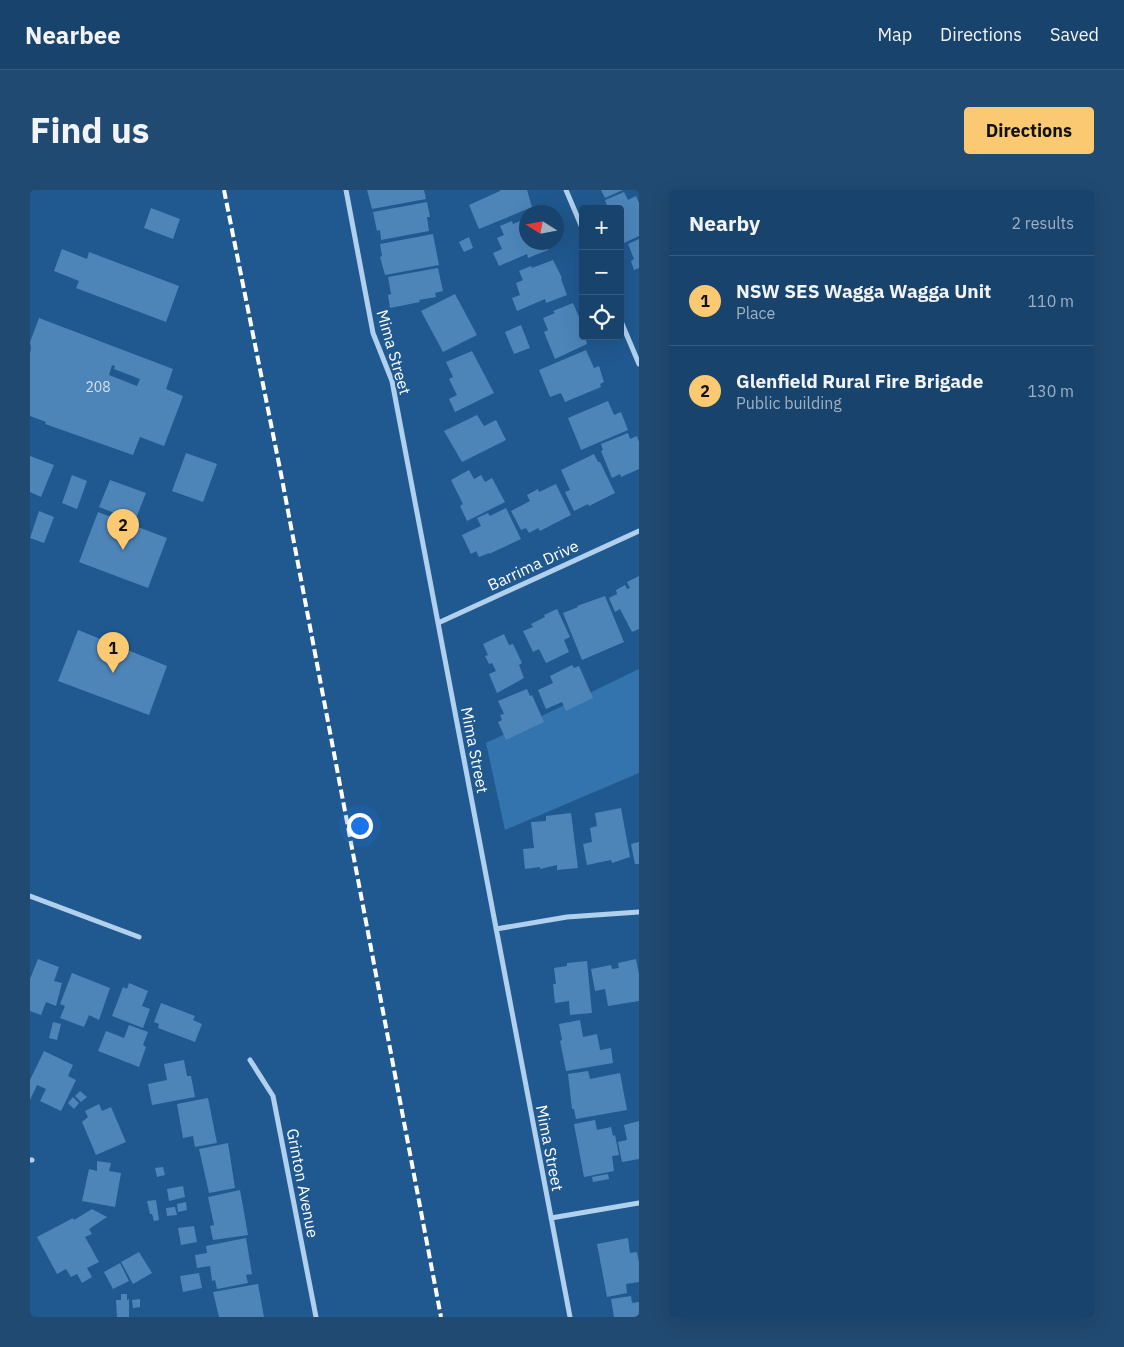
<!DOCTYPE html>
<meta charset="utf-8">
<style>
:root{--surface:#18436c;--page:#214a72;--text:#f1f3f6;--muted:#9fb0c2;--line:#365c7f;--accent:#fac971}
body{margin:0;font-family:"IBM Plex Sans",sans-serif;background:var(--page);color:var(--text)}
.controls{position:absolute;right:15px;top:15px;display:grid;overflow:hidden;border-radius:5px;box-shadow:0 5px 20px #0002}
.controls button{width:45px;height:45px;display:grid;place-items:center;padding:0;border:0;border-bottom:1px solid var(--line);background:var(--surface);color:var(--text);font:25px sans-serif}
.compass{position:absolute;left:489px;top:15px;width:45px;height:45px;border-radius:50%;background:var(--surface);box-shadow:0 5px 20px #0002;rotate:281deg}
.you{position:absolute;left:329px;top:635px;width:18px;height:18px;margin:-12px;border:4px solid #fff;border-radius:50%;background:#1a73e8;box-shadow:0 0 0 8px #1a73e833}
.badge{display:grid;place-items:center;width:32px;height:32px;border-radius:50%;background:var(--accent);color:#111;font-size:16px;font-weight:700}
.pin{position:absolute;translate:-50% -41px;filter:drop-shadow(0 1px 2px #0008)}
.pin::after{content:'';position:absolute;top:26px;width:18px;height:15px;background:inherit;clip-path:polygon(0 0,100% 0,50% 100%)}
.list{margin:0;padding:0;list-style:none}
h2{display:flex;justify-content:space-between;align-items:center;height:65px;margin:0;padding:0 20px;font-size:21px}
h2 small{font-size:16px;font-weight:400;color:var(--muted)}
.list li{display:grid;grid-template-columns:32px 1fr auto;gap:15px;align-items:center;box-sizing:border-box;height:90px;padding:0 20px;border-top:1px solid var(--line)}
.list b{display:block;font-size:19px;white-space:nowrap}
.list p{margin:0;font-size:16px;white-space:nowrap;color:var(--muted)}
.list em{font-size:16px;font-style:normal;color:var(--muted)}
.icon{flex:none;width:28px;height:28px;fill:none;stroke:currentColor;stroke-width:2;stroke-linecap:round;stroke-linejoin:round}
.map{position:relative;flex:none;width:609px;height:1127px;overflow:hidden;border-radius:5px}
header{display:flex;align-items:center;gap:30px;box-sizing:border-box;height:70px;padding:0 25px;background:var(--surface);border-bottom:1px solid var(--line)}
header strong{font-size:24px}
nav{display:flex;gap:28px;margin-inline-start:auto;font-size:18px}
.intro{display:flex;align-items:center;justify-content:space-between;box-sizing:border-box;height:120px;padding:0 30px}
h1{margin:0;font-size:35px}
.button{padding:12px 22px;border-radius:5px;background:var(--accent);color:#111;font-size:18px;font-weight:700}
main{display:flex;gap:30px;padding:0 30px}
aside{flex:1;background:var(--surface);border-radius:5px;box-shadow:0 5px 20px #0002}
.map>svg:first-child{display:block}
.green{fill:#3373ae}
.building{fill:#4d85b9;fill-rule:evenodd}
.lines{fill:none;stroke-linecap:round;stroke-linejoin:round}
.street{stroke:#b0d0ed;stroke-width:5}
.rail{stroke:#fff;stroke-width:4;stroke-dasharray:9 4;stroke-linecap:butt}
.labels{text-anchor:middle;stroke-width:4;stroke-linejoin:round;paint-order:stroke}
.number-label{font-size:14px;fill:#d2e0ee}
.street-label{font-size:16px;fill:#fff;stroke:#205990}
</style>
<header>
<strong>Nearbee</strong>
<nav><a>Map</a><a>Directions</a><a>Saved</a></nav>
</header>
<div class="intro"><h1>Find us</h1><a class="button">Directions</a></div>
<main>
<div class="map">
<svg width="609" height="1127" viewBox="0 0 609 1127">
<rect width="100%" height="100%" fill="#205990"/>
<path class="green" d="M609 479V583L475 640 456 553Z"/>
<path class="building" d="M337 0H394L396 9 342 19Z
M470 0H497L502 17 449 39 439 15 470 1Z
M571 0H593L575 8Z
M594 2 598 10 606 6 609 13V46L594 53 590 45V19H578L575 10Z
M397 12 400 27H397L399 41 351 50 350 40 347 41 343 22Z
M121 18 150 29 143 49 114 38Z
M497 28V52H515L518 60 498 68 497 64 469 76 463 63 472 59 467 48 474 45 470 36 482 31 483 34Z
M403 44 409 75 355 85 350 67 352 66 350 54Z
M439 47 443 58 434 62 429 52Z
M609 49V78L604 80 601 71 604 69 598 54Z
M32 59 57 69 59 62 149 96 136 132 46 98 49 91 24 81Z
M523 70 532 88 531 89 537 105 516 113 515 109 487 121 482 108 490 105 486 93 493 90 489 81 501 76 502 78Z
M408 78 413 101 405 103 406 107 389 110 390 112 360 118 358 105 361 104 358 87Z
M425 104 447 145 413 162 391 121Z
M543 113 553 136V146H555L557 154 525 169 514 142 518 140 513 128 525 123 523 121Z
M9 128 143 179 136 199 153 206 134 256 110 247 103 265 15 234 16 232 0 226V163L1 159 0 152ZM82 175 85 176 84 179 110 189 107 196 79 185Z
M491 135 500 158 484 164 475 142Z
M556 160 564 178 569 176 574 192 570 194 571 197 535 212 531 203 520 207 509 180Z
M442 161 464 203 425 222 419 209 427 205 419 189 423 187 416 172Z
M578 211 584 225 591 222 598 240 551 260 538 228Z
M447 225 454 236 466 230 476 250 432 272 414 241Z
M598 243 600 249 607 246 609 252V279L591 287 590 284 582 288 571 261 573 260 571 254Z
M156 263 187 274 173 312 142 301Z
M564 264 568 272H570L585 303 559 316 558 314 544 321 535 302 540 300 531 280Z
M0 266 24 275 11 307 0 302Z
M439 280 444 289 451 285 455 292 462 288 475 312 437 331 430 316 433 314 421 290Z
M42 285 57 291 47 319 32 313Z
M80 290 116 303 105 331 69 317Z
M526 294 541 325 510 341 508 338 499 343 496 338 491 340 481 321 500 311 497 305 508 299 509 302Z
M476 318 491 349 459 364V363L449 367 446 361 441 364 432 345 451 336 447 328 458 323 460 326Z
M9 321 24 327 14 353 0 348Z
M68 322 137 348 118 398 49 372Z
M609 386V439L602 442 590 419 585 422 579 408 587 404 586 400 595 395 597 399 600 398 597 392Z
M575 406 594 452 552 470 533 423 548 417 547 416Z
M527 419 540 447 534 450 539 462 516 473 509 459 503 462 493 441 503 437 501 434 515 427 514 425Z
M48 440 137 476 119 525 28 491Z
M474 444 479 455 483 454 492 473 489 475 494 488 467 503 459 484 466 481 462 473 459 474 455 466 458 465 453 454Z
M542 475 544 478 549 476 563 508 536 521 532 512 516 519 508 500 523 493 520 486Z
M497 499 500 506 502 505 514 532 476 550 468 532 472 530 470 525 474 524 468 511Z
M591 618 600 667 582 673 581 670 557 675 553 654 562 652 560 638 567 636 565 623Z
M541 623 548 678 527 680V675L510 679V677L495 679 493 659 504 658 501 632 516 631V626Z
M609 652V674H605L601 654Z
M8 769 29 777 24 791 32 793 26 816 16 812 11 825 0 821V789Z
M606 769 609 784V811L578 816 575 799 565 801 561 779 581 775 582 779 589 778 588 773Z
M557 771 562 823 540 825 539 811 525 813 523 794H526L524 778 537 776V773Z
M42 783 80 798 69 830 59 825 54 837 30 828 35 816 30 814Z
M99 793 118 801 112 816 120 819 113 838 82 826 93 797 97 799Z
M131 813 165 826 163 830 172 834 165 852 128 838 129 834 124 832Z
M550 830 553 847 567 844 570 860 581 858 583 873 536 881 530 851 532 850 529 834Z
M23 832 31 834 27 850 19 848Z
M99 835 118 842 113 855 116 857 109 877 68 861 76 841 94 848Z
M14 861 43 875 38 886 46 890 31 921 10 911 16 899 7 895 0 910V890Z
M154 870 157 886H161L165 907 122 915 118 894 137 890 134 874Z
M558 881 560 889 590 883 597 920 546 929 544 919H542L538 884Z
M50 901 57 907 51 912 45 906Z
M43 907 49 913 44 919 38 913Z
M178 908 187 953 165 957 163 946 153 948 147 914Z
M69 914 72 921 81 917 96 952 66 965 52 932 58 927 55 921Z
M565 930 567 940 581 937 583 946 585 945 589 965 582 966 584 981 554 987 544 934Z
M609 931V969L592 972 588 952 597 950 594 935Z
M198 953 205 998 179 1003 169 959Z
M67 971 81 973 79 981 91 983 85 1017 52 1011 59 979 67 981Z
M133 977 135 985 127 987 125 978Z
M578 984 579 989 563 992 562 987Z
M153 996 155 1007 139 1011 137 999Z
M210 1000 218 1045 183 1050 180 1036 184 1035 178 1007Z
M126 1010 129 1030 124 1031 122 1024H120L117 1011Z
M156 1012 157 1020 148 1022 147 1014Z
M145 1017 147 1025 137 1026 136 1018Z
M62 1019 77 1027 59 1039 62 1044 55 1047 69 1072 57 1078 62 1087 52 1093 47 1084 41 1087 36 1079 27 1084 7 1047 43 1028 44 1030Z
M164 1036 167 1052 151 1055 148 1038Z
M216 1048 222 1084 216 1085 218 1093 187 1099 185 1090 182 1091 180 1076 167 1078 165 1065 177 1063 176 1056Z
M598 1048 600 1063 607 1062 609 1073V1092L596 1094 597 1103 577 1107 567 1054Z
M109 1062 122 1083 103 1094 91 1072Z
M90 1073 99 1091 83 1099 74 1082Z
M169 1083 172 1098 153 1102 150 1086Z
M228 1094 234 1127H189L183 1102Z
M91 1104H97V1110L99 1109V1127H87L86 1110H91Z
M601 1106 602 1113 609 1112V1127H584L581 1109Z
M110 1109V1117L103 1118 102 1110Z"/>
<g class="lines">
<path class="street" d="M316 0 343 143 362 191 540 1127
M536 0 553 40
M590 129 609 174
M408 433 609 341
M0 706 109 747
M466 739 537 727 609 722
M220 870 243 906 286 1127
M0 970H2
M521 1028 609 1013"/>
<path class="rail" d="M194 0 251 284 411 1127"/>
</g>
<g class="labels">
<g class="number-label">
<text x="68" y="202">208</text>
</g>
<g class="street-label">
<text transform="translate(364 162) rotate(74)" y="6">Mima Street</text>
<text transform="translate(503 375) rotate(-25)" y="6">Barrima Drive</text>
<text transform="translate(445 560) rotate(79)" y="6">Mima Street</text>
<text transform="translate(520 958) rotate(79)" y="6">Mima Street</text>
<text transform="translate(273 993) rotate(79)" y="6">Grinton Avenue</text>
</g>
</g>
</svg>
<div class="controls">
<button>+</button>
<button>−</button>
<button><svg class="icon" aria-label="locate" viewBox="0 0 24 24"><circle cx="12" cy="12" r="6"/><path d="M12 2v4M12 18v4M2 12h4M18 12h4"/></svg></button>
</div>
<svg class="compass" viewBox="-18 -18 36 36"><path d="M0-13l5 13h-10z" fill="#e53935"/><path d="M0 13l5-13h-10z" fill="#9fb0c2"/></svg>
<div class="you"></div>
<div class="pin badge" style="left:83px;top:483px">1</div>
<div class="pin badge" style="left:93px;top:360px">2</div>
</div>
<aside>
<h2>Nearby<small>2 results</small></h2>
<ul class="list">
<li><span class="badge">1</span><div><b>NSW SES Wagga Wagga Unit</b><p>Place</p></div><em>110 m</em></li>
<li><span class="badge">2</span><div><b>Glenfield Rural Fire Brigade</b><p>Public building</p></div><em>130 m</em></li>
</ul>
</aside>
</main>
